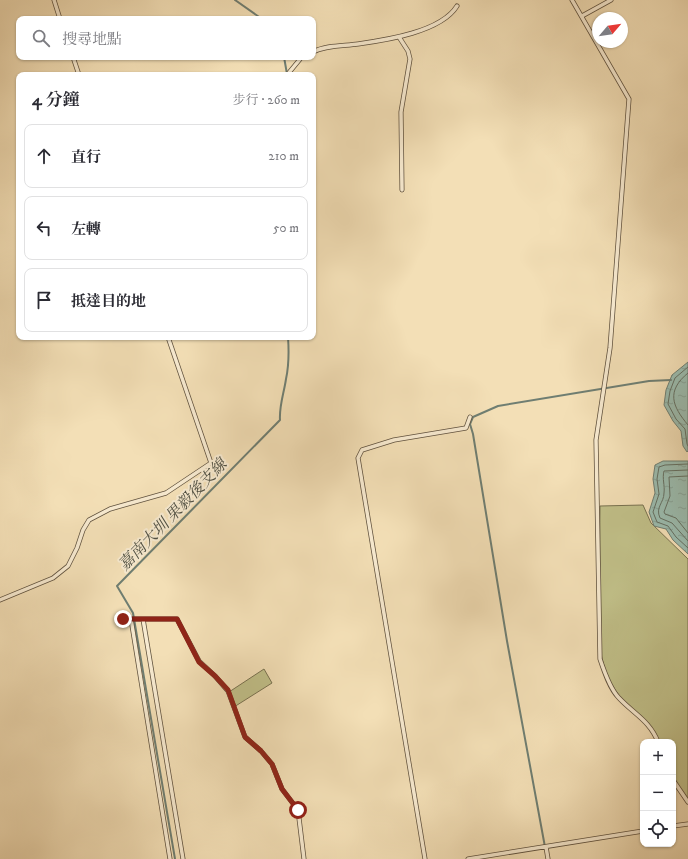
<!DOCTYPE html>
<html lang="zh-TW">
<meta charset="utf-8">
<style>
:root{--surface:#fff;--page:#f7f7f7;--text:#2b2b33;--muted:#7c7c81;--line:#e1e1e2}
body{margin:0;font-family:"IM FELL DW Pica","Noto Serif TC",serif;background:var(--page);color:var(--text)}
.controls{position:absolute;right:12px;bottom:12px;display:grid;overflow:hidden;border-radius:8px;box-shadow:0 1px 3px #0004}
.controls button{width:36px;height:36px;display:grid;place-items:center;padding:0;border:0;border-bottom:1px solid var(--line);background:var(--surface);color:var(--text);font:20px sans-serif}
.compass{position:absolute;left:592px;top:12px;width:36px;height:36px;border-radius:50%;background:var(--surface);box-shadow:0 1px 3px #0004;rotate:61deg}
.stop{position:absolute;width:12px;height:12px;margin:-9px;border:3px solid #8f2418;border-radius:50%;background:#fff}
.stop.end{background:#8f2418;border-color:#fff;box-shadow:0 1px 4px #0008}
.list{margin:0;padding:0;list-style:none}
h2{display:flex;justify-content:space-between;align-items:center;height:52px;margin:0;padding:0 16px;font-size:17px}
h2 small{font-size:13px;font-weight:400;color:var(--muted)}
.list li{display:grid;grid-template-columns:26px 1fr auto;gap:12px;align-items:center;box-sizing:border-box;height:64px;margin:0 8px 8px;padding:0 8px;border:1px solid var(--line);border-radius:8px}
.list b{display:block;font-size:15px;white-space:nowrap}
.list em{font-size:13px;font-style:normal;color:var(--muted)}
.icon{flex:none;width:22px;height:22px;fill:none;stroke:currentColor;stroke-width:2;stroke-linecap:round;stroke-linejoin:round}
.map{position:relative;flex:none;width:688px;height:859px;overflow:hidden}
.search{position:absolute;background:var(--surface);box-shadow:0 1px 3px #0004;left:16px;top:16px;width:300px;height:44px;display:flex;align-items:center;gap:10px;box-sizing:border-box;padding:0 14px;border-radius:8px;color:var(--muted);font-size:15px}
.panel{position:absolute;background:var(--surface);box-shadow:0 1px 3px #0004;left:16px;top:72px;width:300px;height:268px;border-radius:8px}
.map>svg:first-child{display:block}
.green{fill:#c1c089;stroke:#787150}
.water{fill:url(#water-ripples);stroke:#6f7e72}
.lines{fill:none;stroke-linecap:round;stroke-linejoin:round}
.shore{stroke:#646f62;stroke-width:1}
.stream{stroke:#6f7e72;stroke-width:2}
.service-casing{stroke:#5f513e;stroke-width:5}
.service{stroke:#f7ead0;stroke-width:3.5}
.route{stroke:#8f2418;stroke-width:5}
.labels{text-anchor:middle;stroke-width:4;stroke-linejoin:round;paint-order:stroke}
.water-label{font-size:16px;font-style:italic;fill:#4f5044;stroke:#f7ead0}
</style>
<div class="map">
<svg width="688" height="859" viewBox="0 0 688 859">
<defs>
<pattern id="water-ripples" width="26" height="14" patternUnits="userSpaceOnUse"><rect width="26" height="14" fill="#9bbcaf"/><path d="M2 4q2-2 4 0t4 0M15 11q2-2 4 0t4 0" fill="none" stroke="#86a196"/></pattern>
</defs>
<rect width="100%" height="100%" fill="#f3dfb6"/>
<filter id="stains"><feTurbulence type="fractalNoise" baseFrequency=".005" numOctaves="4"/><feColorMatrix values="0 0 0 0 .2 0 0 0 0 .09 0 0 0 0 .02 0 0 0 .5 -.17"/></filter>
<radialGradient id="worn" r=".72"><stop offset=".6" stop-color="#630" stop-opacity="0"/><stop offset="1" stop-color="#630" stop-opacity=".3"/></radialGradient>
<path class="green" d="M643 505 651 523 688 559V803L673 784V742H659C649 722 633 711 619 695 607 680 602 662 599 643L600 506Z
M264 669 272 683 234 707 229 692Z"/>
<path class="water" d="M688 362V451L687 452 683 446 681 431 673 421 664 405 666 390 672 375Z
M663 461H688V554L673 540 666 529 654 526 649 512 655 493 653 479 655 465Z"/>
<g class="lines">
<path class="shore" d="M688 367 675 378 670 391 668 404 676 419 685 429 687 444 688 446
M688 373C666 391 672 406 688 425
M688 464 665 465 659 467 657 479 659 494 653 512 657 522 668 526 676 537 688 548
M688 470 664 471C662 479 665 485 664 493 664 503 655 507 660 518L672 523 688 541
M688 476 669 477 670 496 664 512 665 514 676 518 688 533"/>
<path class="stream" d="M235 0 262 19
M284 57 287 74
M313 188 315 192 313 199
M545 847 507 641 473 434 470 424 473 417 498 406 649 381 671 380
M175 859 133 613 117 586 280 420C279 406 284 393 286 379 289 365 289 351 288 337"/>
<g class="service-casing">
<path id="service" d="M54 0 60 19
M572 0 629 99 610 348 596 440 600 659C604 671 610 689 619 698 634 714 650 721 658 742
M582 16 611 0
M399 37 408 51 410 59 401 112 402 190
M313 52C326 45 344 46 358 44 386 40 441 32 457 6
M73 57 79 75
M287 75 301 58 304 57
M0 600 53 578 68 566 77 548 83 530 89 520 110 509 166 493 211 463 168 337
M123 619H177L199 661 215 676 228 691 245 737 261 751 272 764 282 789 298 810 304 859
M131 619 170 859
M143 619 183 859
M673 780 688 802
M673 826 688 824
M546 847 548 859
M425 859 358 458 362 450 394 440 466 428 470 417
M468 859 643 831"/>
</g>
<use href="#service" class="service"/>
</g>
<g class="lines">
<path class="route" d="M123 619H177L199 662 215 676 228 690 245 737 261 751 272 764 282 789 298 810"/>
</g>
<g class="labels">
<g class="water-label">
<text transform="translate(172 514) rotate(-46)" y="6">嘉南大圳 果毅後支線</text>
</g>
</g>
<rect width="100%" height="100%" filter="url(#stains)"/>
<rect width="100%" height="100%" fill="url(#worn)"/>
</svg>
<div class="controls">
<button>+</button>
<button>−</button>
<button><svg class="icon" aria-label="locate" viewBox="0 0 24 24"><circle cx="12" cy="12" r="6"/><path d="M12 2v4M12 18v4M2 12h4M18 12h4"/></svg></button>
</div>
<svg class="compass" viewBox="-18 -18 36 36"><path d="M0-13l5 13h-10z" fill="#e53935"/><path d="M0 13l5-13h-10z" fill="#7c7c81"/></svg>
<div class="stop" style="left:298px;top:810px"></div>
<div class="stop end" style="left:123px;top:619px"></div>
<div class="search"><svg class="icon" aria-label="search" viewBox="0 0 24 24"><circle cx="10" cy="10" r="6"/><path d="M15 15l6 6"/></svg>搜尋地點</div>
<section class="panel">
<h2>4 分鐘<small>步行 · 260 m</small></h2>
<ul class="list">
<li><svg class="icon" aria-label="ahead" viewBox="0 0 24 24"><path d="M12 20V5M6 11l6-6 6 6"/></svg><div><b>直行</b></div><em>210 m</em></li>
<li><svg class="icon" aria-label="left" viewBox="0 0 24 24"><path d="M17 20v-9H6M10 6l-5 5 5 5"/></svg><div><b>左轉</b></div><em>50 m</em></li>
<li><svg class="icon" aria-label="arrive" viewBox="0 0 24 24"><path d="M6 21V4h12l-3 4 3 4H6"/></svg><div><b>抵達目的地</b></div></li>
</ul>
</section>
</div>
